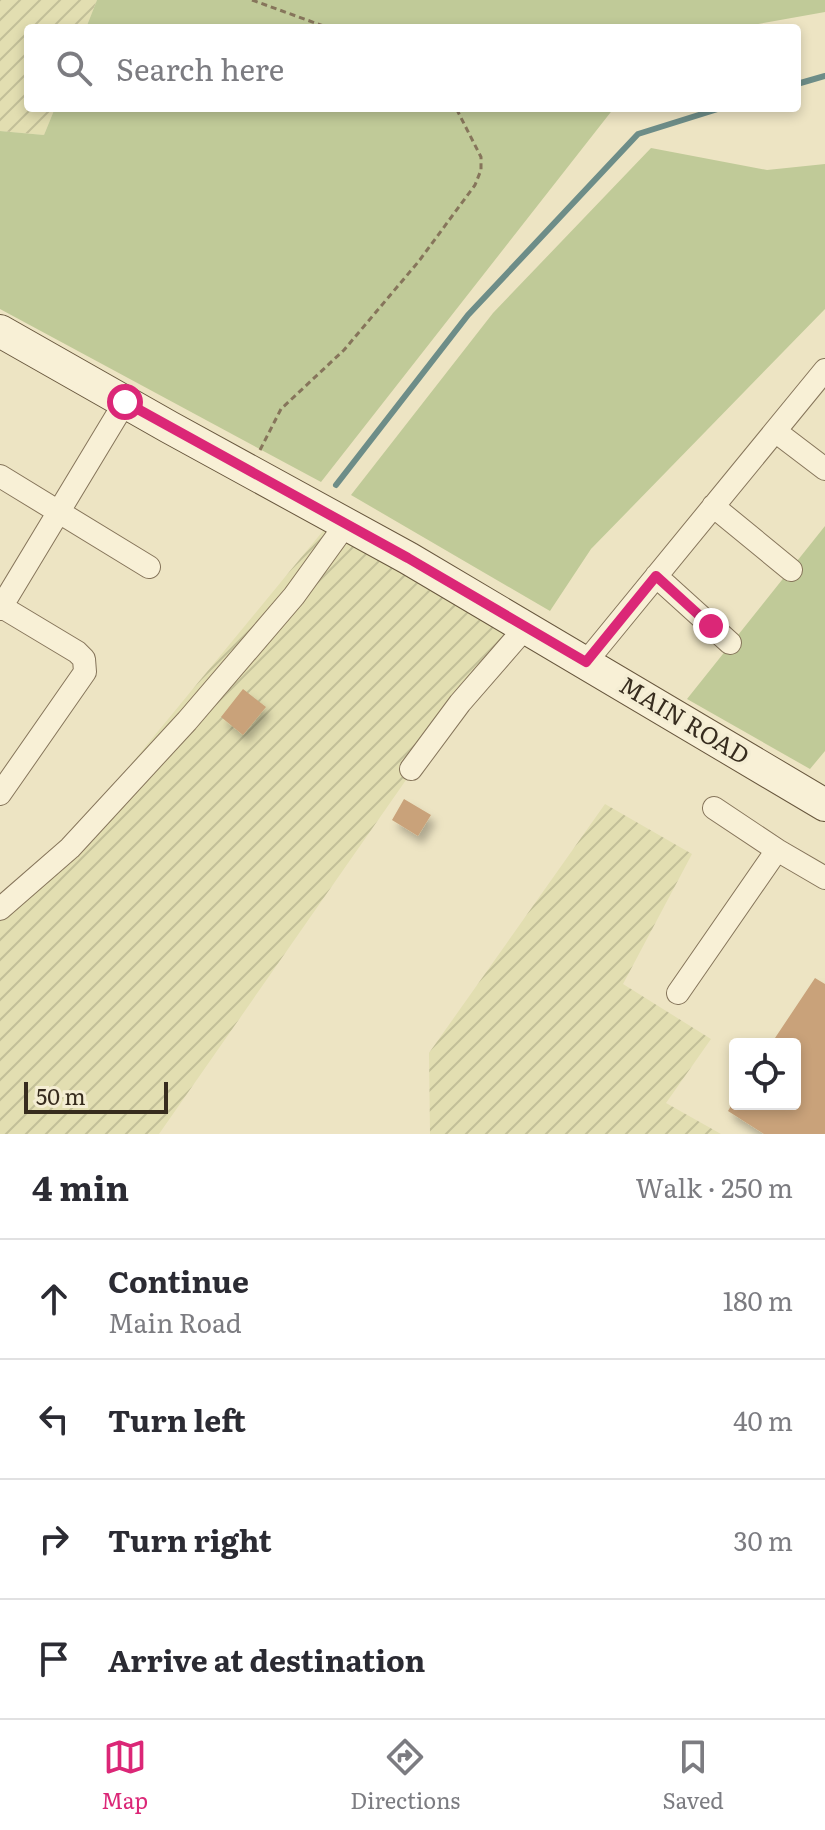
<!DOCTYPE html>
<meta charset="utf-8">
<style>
:root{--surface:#fff;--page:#f2f2f3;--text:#2b2b33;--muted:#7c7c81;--line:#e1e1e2;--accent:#db2777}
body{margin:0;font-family:Literata,serif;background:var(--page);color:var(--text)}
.controls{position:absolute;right:24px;bottom:24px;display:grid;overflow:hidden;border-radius:8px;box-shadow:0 4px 12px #0003}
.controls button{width:72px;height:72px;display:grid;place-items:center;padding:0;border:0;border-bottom:2px solid var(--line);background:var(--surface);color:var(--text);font:40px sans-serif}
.scale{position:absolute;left:24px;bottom:20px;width:144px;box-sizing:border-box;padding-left:8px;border:4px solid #372c1e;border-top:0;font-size:22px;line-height:28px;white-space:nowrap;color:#372c1e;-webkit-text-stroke:6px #f4edd3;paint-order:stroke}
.stop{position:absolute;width:24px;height:24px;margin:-18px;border:6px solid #db2777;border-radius:50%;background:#fff}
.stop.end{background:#db2777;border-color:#fff;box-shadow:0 2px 8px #0008}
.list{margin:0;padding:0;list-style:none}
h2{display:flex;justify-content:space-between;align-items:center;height:104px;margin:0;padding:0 32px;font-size:34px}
h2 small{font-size:26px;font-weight:400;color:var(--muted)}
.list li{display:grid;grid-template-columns:52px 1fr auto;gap:24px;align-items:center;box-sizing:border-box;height:120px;padding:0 32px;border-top:2px solid var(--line)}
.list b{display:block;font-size:30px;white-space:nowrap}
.list p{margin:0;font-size:26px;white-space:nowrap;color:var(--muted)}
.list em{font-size:26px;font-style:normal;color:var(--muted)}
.icon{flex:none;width:44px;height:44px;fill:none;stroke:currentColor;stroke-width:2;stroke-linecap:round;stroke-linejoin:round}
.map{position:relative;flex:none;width:825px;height:1134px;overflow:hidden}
.search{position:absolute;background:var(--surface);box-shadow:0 4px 12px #0003;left:24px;right:24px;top:24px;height:88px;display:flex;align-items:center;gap:20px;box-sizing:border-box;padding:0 28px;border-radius:8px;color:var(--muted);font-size:30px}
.sheet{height:584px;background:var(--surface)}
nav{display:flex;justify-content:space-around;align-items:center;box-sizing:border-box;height:112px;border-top:2px solid var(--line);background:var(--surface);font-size:22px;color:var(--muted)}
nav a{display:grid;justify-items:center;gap:4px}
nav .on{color:var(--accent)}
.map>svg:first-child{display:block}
.farmland{fill:url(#farmland-furrows)}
.green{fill:#c0ca98}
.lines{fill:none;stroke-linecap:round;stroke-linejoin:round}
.stream{stroke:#6d8d88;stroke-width:6}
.building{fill:#c9a27a;filter:url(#shadow)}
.street-casing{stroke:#86755b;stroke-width:24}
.secondary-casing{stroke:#68573e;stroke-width:34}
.path{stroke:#86755b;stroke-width:3;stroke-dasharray:6 4;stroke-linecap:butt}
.street{stroke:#f8f0d6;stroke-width:22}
.secondary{stroke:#f8f0d6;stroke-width:32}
.route{stroke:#db2777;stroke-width:10}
.labels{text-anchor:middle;stroke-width:7;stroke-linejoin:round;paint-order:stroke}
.street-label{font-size:24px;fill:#372c1e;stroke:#f4edd3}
</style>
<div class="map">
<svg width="825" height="1134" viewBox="0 0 825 1134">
<defs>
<pattern id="farmland-furrows" width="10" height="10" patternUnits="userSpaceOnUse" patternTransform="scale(2)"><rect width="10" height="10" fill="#e2deb1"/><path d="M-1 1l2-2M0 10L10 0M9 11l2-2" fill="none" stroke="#c2bf98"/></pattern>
<filter id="shadow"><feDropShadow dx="5" dy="8" stdDeviation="4" flood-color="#0004"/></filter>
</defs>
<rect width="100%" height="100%" fill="#ede4c3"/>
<path class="farmland" d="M0 0H97L86 28H28V108H55L44 135 0 131Z
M327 526 510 631 159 1134H0V899L62 848Z
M605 804 692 854 623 984 711 1039 666 1103 721 1134H430L429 1053Z"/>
<path class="green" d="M97 0H825V12L736 28H86Z
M55 108H614L321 482 0 309V131L44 135Z
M651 148 767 170 825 164V309L591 549 550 611 351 495 493 313Z
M825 526V751L810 769 687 699Z"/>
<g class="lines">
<path class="stream" d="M797 84 825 76
M336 485 468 315 638 134 721 108"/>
</g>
<path class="building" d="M243 689 266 707 243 735 221 717Z
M404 799 431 815 418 836 392 820Z
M815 978 825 984V1134H764L728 1111 735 1099V1104H795V1044H771Z"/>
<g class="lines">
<g class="street-casing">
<path id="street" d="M775 431 825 469
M0 476 149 567
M713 506 791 570
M656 576 730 643
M0 609 125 402
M586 662 825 370
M411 769 460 703 526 627
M0 794 85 672 84 659 77 652 2 607
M714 808 777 850 825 878
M0 909 70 848 187 721 294 596 346 524
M678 993 777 850"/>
</g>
<g class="secondary-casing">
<path id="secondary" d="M0 331 169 427 408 558 825 805"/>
</g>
<path class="path" d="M252 0 329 28
M260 450 281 409 344 350 419 261 475 185 481 170V157L456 108"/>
<use href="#street" class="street"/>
<use href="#secondary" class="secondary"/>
</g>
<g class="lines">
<path class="route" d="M125 402 408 558 586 662 656 576 711 626"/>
</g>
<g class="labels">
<g class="street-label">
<text transform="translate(684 721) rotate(31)" y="8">MAIN ROAD</text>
</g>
</g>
</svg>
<div class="controls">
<button><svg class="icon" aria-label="locate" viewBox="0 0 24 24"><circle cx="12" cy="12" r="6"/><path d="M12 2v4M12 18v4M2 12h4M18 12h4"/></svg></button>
</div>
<div class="scale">50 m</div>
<div class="stop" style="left:125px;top:402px"></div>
<div class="stop end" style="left:711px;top:626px"></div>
<div class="search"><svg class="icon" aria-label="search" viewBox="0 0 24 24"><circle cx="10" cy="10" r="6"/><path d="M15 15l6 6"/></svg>Search here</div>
</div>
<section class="sheet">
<h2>4 min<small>Walk · 250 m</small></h2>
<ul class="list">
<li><svg class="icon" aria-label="ahead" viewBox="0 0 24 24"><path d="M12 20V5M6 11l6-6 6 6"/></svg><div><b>Continue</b><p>Main Road</p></div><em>180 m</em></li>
<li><svg class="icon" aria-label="left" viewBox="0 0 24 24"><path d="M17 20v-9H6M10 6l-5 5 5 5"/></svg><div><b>Turn left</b></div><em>40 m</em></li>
<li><svg class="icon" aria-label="right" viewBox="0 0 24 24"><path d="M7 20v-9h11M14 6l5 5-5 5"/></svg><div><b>Turn right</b></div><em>30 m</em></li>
<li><svg class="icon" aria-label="arrive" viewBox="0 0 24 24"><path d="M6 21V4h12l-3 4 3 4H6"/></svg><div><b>Arrive at destination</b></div></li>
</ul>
</section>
<nav>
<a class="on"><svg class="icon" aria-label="map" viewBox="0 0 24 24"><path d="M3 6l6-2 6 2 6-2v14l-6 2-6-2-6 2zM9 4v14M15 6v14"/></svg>Map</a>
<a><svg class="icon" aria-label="directions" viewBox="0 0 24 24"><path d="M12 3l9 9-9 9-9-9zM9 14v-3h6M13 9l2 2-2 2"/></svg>Directions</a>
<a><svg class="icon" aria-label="saved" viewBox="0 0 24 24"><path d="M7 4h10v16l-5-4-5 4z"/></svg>Saved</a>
</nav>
